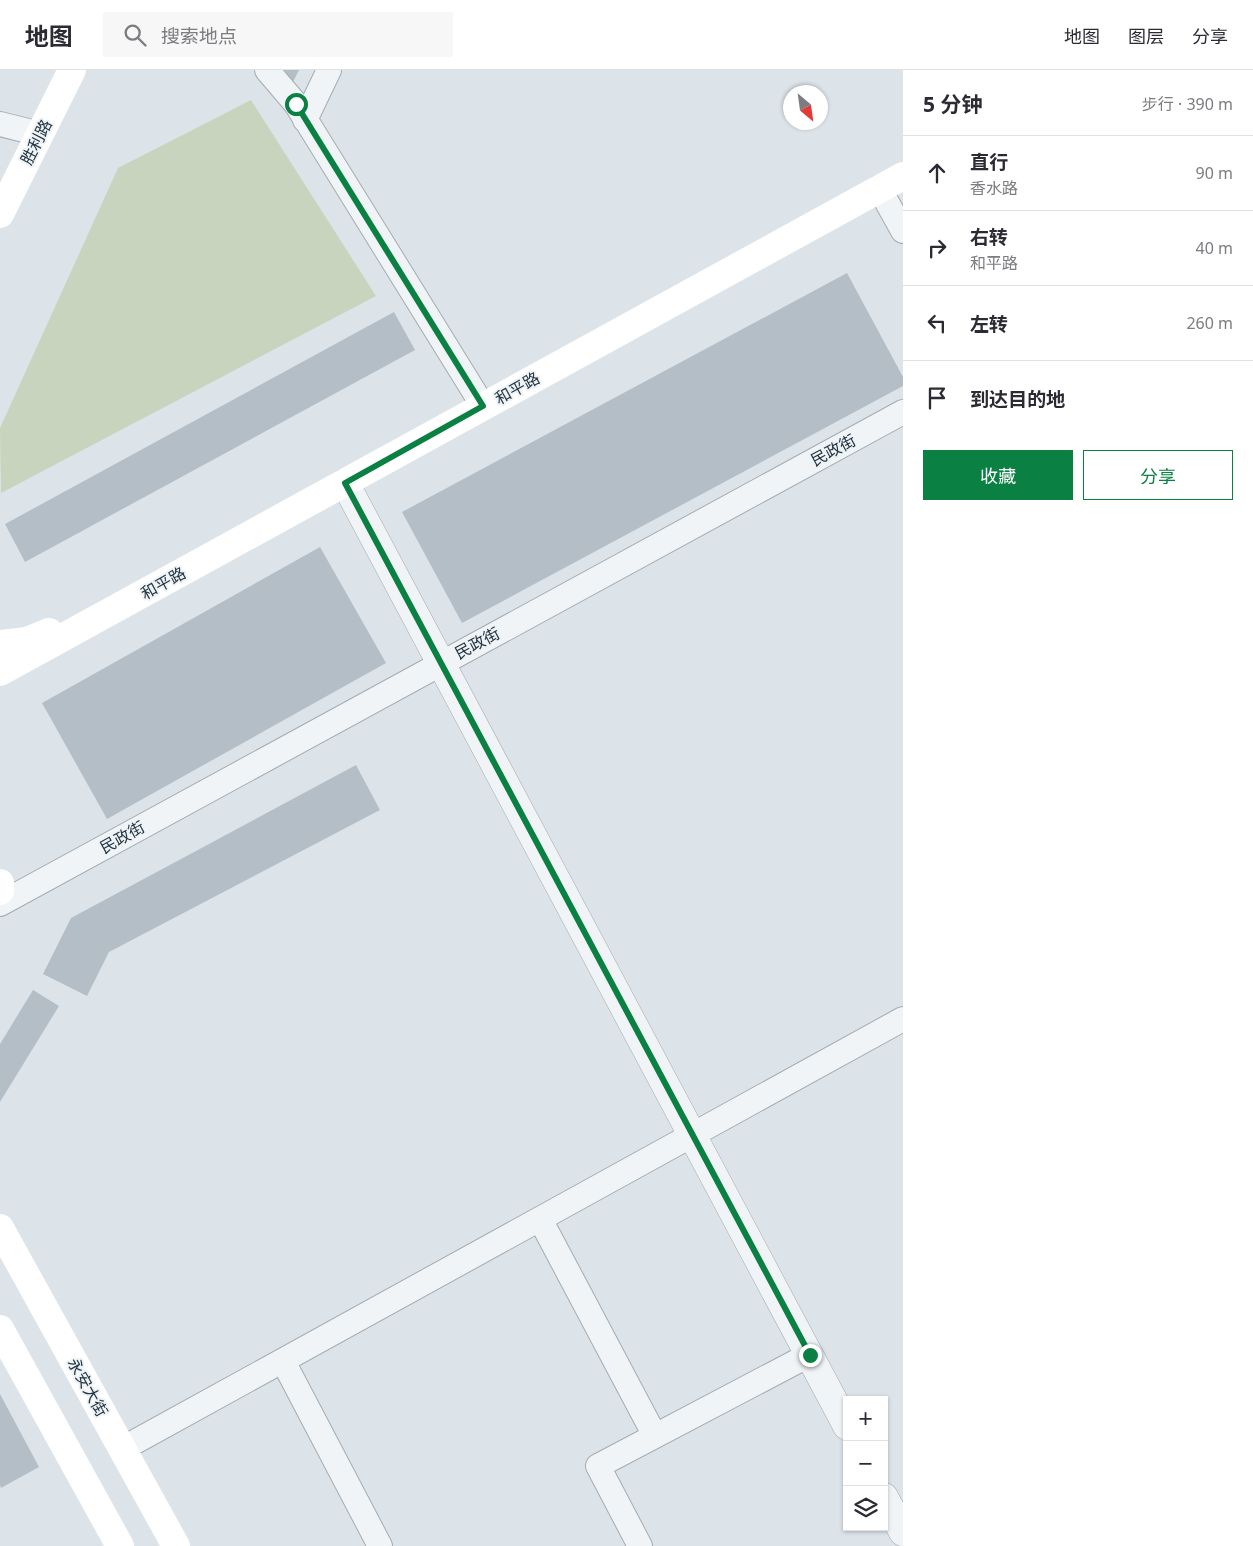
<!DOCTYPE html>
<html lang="zh">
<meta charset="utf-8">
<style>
:root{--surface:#fff;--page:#f7f7f7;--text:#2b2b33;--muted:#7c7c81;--line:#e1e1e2;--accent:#0b8043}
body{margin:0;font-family:"Noto Sans","Noto Sans SC",sans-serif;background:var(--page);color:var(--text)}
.controls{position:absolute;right:15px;bottom:15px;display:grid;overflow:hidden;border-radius:0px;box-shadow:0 1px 4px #0004}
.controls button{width:45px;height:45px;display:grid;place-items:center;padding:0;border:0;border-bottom:1px solid var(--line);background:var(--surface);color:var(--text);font:25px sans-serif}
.compass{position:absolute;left:783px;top:15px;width:45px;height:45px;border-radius:50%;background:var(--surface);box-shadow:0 1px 4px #0004;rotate:151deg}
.stop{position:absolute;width:15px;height:15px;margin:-11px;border:4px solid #0b8043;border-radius:50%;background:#fff}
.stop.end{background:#0b8043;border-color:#fff;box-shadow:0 1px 5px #0008}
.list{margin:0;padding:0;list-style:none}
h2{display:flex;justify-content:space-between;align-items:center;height:65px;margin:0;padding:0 20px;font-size:21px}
h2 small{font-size:16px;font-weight:400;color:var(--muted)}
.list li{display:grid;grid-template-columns:32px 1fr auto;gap:15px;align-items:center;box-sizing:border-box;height:75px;padding:0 20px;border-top:1px solid var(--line)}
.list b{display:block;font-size:19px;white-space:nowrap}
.list p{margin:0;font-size:16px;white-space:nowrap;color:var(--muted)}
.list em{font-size:16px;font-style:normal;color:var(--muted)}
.actions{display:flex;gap:10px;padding:15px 20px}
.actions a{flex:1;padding:11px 0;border:1px solid var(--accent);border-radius:0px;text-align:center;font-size:18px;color:var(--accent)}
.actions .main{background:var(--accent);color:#fff}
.icon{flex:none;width:28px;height:28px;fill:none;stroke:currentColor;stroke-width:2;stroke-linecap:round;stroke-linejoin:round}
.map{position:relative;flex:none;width:903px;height:1476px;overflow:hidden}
header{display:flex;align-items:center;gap:30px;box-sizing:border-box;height:70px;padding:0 25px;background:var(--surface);border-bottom:1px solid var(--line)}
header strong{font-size:24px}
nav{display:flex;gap:28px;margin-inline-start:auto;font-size:18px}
.search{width:350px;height:45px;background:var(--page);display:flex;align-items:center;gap:12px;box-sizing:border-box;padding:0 18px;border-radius:0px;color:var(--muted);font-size:19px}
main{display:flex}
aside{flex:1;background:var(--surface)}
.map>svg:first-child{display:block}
.green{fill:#c8d4bd}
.building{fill:#b4bec6}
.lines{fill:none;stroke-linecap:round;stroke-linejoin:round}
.minor-casing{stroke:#a2acb3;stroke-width:26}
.tertiary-casing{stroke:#a2acb3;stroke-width:29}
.minor{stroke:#f0f4f7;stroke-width:24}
.tertiary{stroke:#f0f4f7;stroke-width:28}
.secondary{stroke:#fff;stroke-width:28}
.route{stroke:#0b8043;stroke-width:6}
.labels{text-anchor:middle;stroke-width:4;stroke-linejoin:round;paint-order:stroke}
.street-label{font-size:16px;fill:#253541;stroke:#edf3f6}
</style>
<header>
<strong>地图</strong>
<div class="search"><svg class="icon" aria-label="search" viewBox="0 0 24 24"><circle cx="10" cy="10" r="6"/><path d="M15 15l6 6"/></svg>搜索地点</div>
<nav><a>地图</a><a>图层</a><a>分享</a></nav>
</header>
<main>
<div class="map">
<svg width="903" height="1476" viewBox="0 0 903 1476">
<rect width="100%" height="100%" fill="#dde4e9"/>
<path class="green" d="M251 30 376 226 1 423 0 358 118 98Z"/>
<path class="building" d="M284 0H299L293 12Z
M847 203 903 307V316L462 553 402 442Z
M394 242 415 280 25 492 5 454Z
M320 477 386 593 107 749 42 633Z
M356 695 380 740 109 882 87 926 43 904 71 848Z
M33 920 59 936 0 1032V974Z
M0 1324 39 1397 1 1418 0 1415Z"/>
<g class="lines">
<g class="minor-casing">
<path id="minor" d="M267 0 296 34 483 336
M305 50 329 0
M0 54 40 64
M879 118 903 161
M0 834 903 342
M540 1149 655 1366
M283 1291 380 1476
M122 1379 903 949
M640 1476 598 1396 809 1285"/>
</g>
<g class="tertiary-casing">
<path id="tertiary" d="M345 413 847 1356
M884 1427 903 1462"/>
</g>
<use href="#minor" class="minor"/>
<use href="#tertiary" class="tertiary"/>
<path class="secondary" d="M0 144 72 0
M0 574 27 571 49 562
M0 602 903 106
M0 813V821
M0 1158 176 1476
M0 1259 120 1476"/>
</g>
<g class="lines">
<path class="route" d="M296 34 483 336 345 413 810 1285"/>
</g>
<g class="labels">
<g class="street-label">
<text transform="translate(36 72) rotate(-63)" y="6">胜利路</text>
<text transform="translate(517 318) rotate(-29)" y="6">和平路</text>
<text transform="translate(833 380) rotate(-28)" y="6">民政街</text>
<text transform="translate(163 513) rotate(-29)" y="6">和平路</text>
<text transform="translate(477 573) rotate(-28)" y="6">民政街</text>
<text transform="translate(122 767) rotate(-29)" y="6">民政街</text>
<text transform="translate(88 1317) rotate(61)" y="6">永安大街</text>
</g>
</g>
</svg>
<div class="controls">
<button>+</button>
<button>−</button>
<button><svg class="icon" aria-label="layers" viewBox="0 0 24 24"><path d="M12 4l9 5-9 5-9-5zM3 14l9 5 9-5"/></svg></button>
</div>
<svg class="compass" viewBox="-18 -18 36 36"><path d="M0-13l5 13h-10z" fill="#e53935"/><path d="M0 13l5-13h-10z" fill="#7c7c81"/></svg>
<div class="stop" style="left:296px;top:34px"></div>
<div class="stop end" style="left:810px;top:1285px"></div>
</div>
<aside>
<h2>5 分钟<small>步行 · 390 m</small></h2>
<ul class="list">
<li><svg class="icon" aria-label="ahead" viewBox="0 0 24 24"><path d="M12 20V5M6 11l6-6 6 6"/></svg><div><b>直行</b><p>香水路</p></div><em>90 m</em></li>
<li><svg class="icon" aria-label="right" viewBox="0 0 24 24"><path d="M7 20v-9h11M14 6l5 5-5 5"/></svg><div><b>右转</b><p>和平路</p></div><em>40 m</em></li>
<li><svg class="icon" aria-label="left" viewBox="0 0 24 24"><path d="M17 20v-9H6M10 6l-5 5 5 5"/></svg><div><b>左转</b></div><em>260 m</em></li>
<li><svg class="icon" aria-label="arrive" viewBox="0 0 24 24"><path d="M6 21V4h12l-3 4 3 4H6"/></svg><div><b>到达目的地</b></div></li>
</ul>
<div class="actions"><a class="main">收藏</a><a>分享</a></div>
</aside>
</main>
